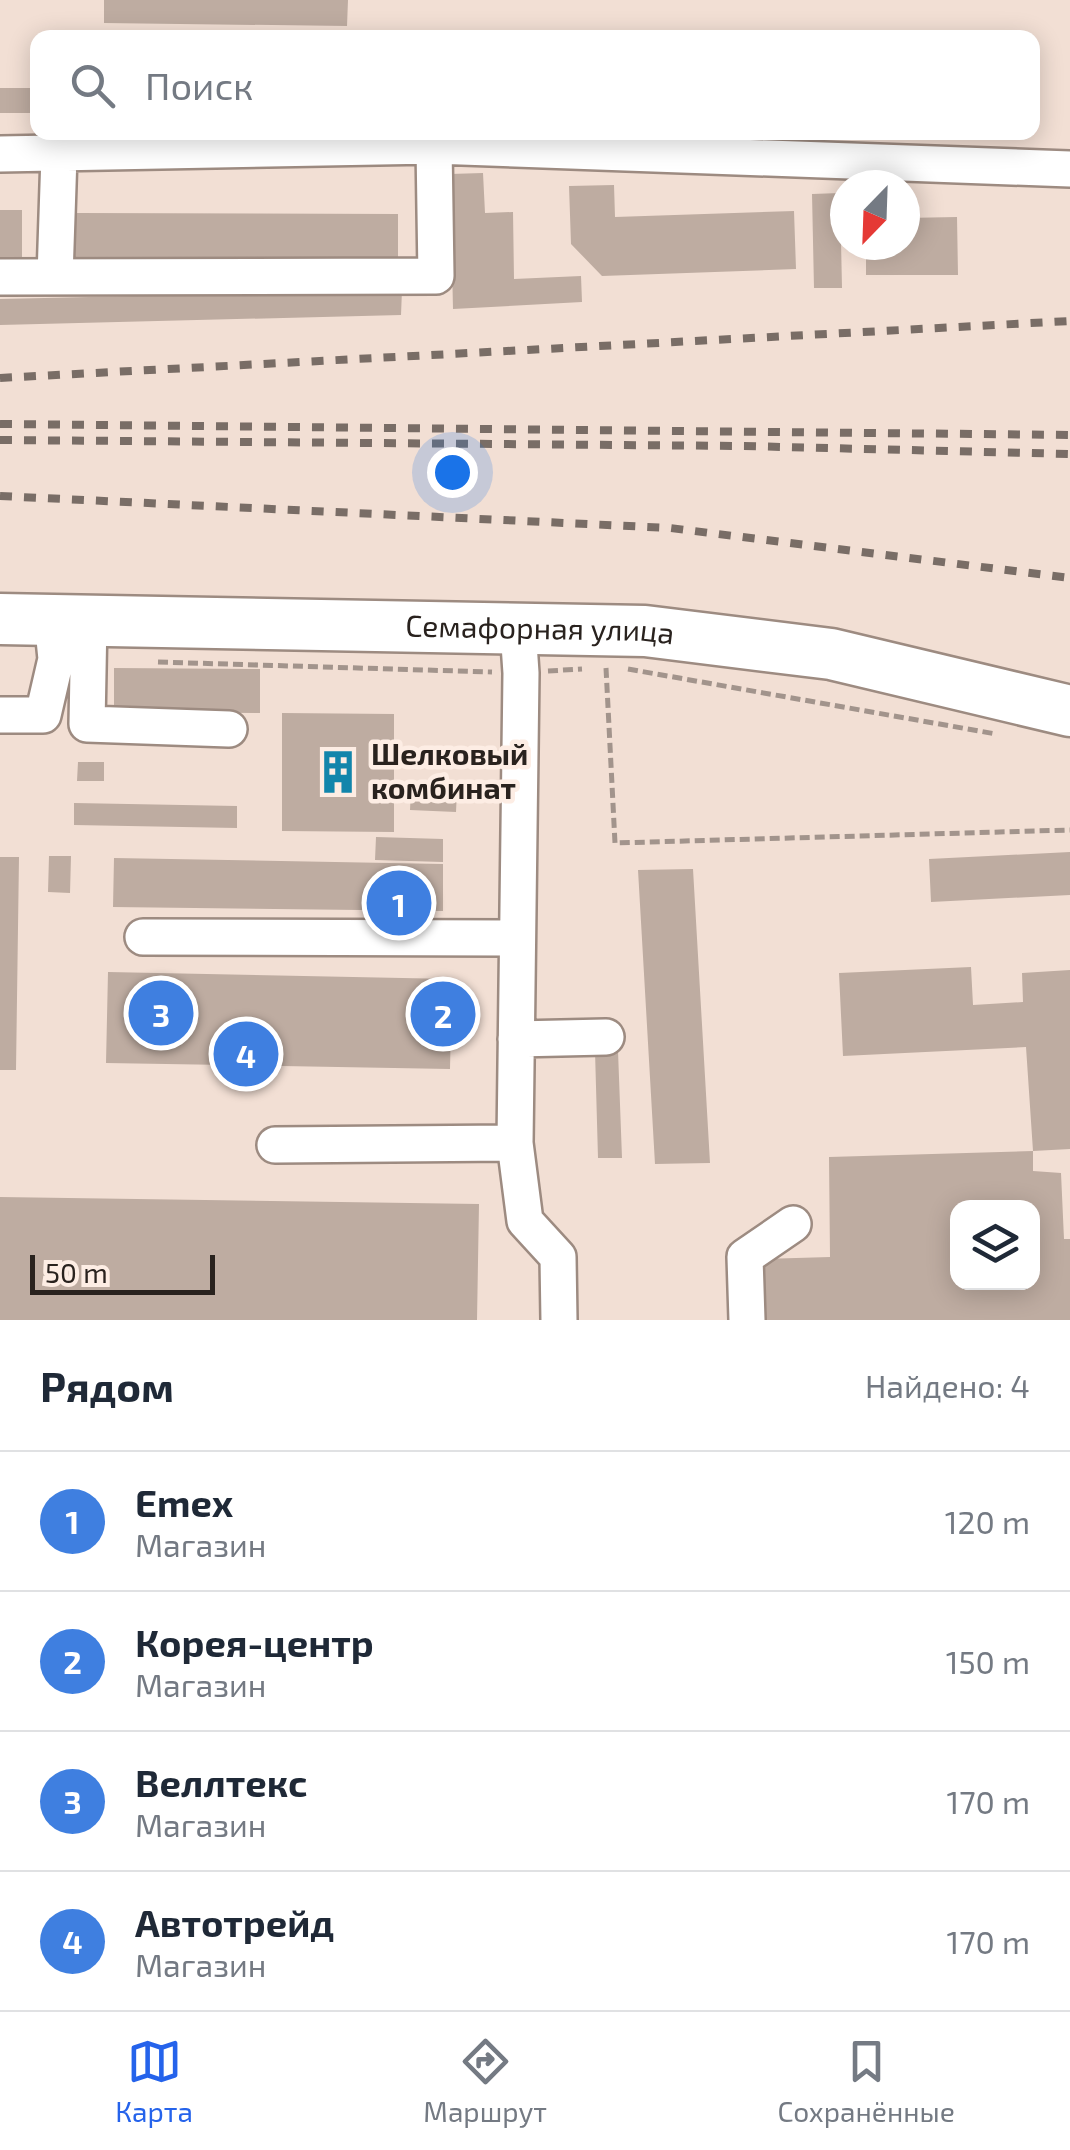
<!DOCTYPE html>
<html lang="ru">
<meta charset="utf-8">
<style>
:root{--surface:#fff;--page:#f2f2f3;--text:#1f2937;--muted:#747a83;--line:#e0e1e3;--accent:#2563eb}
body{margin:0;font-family:"Exo 2",sans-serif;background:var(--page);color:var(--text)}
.controls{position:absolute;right:30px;bottom:30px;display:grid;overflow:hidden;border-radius:20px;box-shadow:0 5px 25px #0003}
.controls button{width:90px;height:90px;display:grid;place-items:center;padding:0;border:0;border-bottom:2px solid var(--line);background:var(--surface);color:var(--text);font:50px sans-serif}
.compass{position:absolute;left:830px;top:170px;width:90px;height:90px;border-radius:50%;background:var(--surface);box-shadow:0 5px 25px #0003;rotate:203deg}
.scale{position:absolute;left:30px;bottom:25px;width:185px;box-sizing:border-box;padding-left:10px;border:5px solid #29221e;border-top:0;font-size:28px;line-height:35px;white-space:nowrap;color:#29221e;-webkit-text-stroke:8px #fdede4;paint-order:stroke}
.you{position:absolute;left:452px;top:472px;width:35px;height:35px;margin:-25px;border:8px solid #fff;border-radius:50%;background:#1a73e8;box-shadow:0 0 0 15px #1a73e833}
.badge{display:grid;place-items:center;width:65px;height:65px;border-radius:50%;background:var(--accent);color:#fff;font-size:32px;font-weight:700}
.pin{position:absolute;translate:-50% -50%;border:5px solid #fff;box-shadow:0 2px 10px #0006}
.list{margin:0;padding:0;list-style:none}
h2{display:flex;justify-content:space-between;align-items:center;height:130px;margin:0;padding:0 40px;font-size:42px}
h2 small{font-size:32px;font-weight:400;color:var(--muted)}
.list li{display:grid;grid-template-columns:65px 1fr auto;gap:30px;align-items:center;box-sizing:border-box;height:140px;padding:0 40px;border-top:2px solid var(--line)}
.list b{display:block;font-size:38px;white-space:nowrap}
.list p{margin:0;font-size:32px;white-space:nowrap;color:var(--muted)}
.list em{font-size:32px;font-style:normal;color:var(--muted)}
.icon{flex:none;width:55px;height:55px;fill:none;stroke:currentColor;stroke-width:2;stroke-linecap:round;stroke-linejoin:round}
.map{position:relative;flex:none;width:1070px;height:1320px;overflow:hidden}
.search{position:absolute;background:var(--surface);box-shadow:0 5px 25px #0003;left:30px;right:30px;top:30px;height:110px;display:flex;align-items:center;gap:25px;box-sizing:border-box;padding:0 35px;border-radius:20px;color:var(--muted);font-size:38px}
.sheet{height:690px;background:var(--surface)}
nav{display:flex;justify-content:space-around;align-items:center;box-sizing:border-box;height:140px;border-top:2px solid var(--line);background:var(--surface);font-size:28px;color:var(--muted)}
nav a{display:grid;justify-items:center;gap:5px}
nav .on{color:var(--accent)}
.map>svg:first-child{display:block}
.building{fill:#beaca1;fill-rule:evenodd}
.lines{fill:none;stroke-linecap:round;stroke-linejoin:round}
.minor-casing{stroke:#9d8b81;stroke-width:40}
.highway-casing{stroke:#9d8b81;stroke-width:55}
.path{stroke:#a2948c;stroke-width:5;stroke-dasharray:10 5;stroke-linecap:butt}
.minor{stroke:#fff;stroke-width:35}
.highway{stroke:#fff;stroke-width:50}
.rail{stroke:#796d66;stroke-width:8;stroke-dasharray:12 12;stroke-linecap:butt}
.labels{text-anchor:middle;stroke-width:9;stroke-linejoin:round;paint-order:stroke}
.street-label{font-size:30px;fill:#29221e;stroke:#fdede4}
.poi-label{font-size:30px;font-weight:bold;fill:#29221e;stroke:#fdede4;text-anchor:start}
</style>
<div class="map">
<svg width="1070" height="1320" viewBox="0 0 1070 1320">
<rect width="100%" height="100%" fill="#f2dfd4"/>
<path class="building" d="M104 0H348L347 26 104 23Z
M0 88H38V113H0Z
M483 173 485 213 513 212 514 279 581 276 582 302 453 309 450 174Z
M614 185 615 217 794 211 796 269 602 276 571 244 569 186Z
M840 193 842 288H814L812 194Z
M0 210H22V259L0 258Z
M76 213 398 214V262H73Z
M957 217 958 275H866V245H905V218Z
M402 290 401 315 0 325V299Z
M114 668 260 669V713L114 712Z
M282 713 394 714V832L282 831Z
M78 762H104V781H77Z
M411 788 457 790 456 812 410 810Z
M74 803 237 806V828L74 825Z
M376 837 443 839V862L375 860Z
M1070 852V895L931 902 929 859Z
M49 856H71L70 893 48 892Z
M0 857H19L16 1070H0Z
M114 858 443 864V911L113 907Z
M693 869 710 1163 655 1164 638 870Z
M971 967 973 1005 1023 1002 1022 973 1070 970V1149L1033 1151 1026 1047 843 1056 839 973Z
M108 972 452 979 450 1069 106 1063Z
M595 1051H618L622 1158H598Z
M1033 1151V1171L1061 1173 1064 1239H1070V1320H760L758 1259 830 1257 829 1157ZM958 1208H1032V1282H958Z
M0 1197 479 1204 477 1320H0Z"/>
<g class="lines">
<g class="minor-casing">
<path id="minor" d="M0 154 434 146 1070 169
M0 277 436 276 434 146
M55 277 59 155
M89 619 87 724 229 729
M0 715H43L56 659 52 619
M143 937 515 938
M516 1039 606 1037
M515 1143 521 673 518 629
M275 1145 515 1143 525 1221 558 1257 559 1320
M747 1320 745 1257 793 1224"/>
</g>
<g class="highway-casing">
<g id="highway">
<path id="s1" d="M0 619 645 631 831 654 1070 711"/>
</g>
</g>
<path class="path" d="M158 662 492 672
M606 668 615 843 1070 830
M628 669 996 734
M548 671 582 669"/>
<use href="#minor" class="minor"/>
<use href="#highway" class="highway"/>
<path class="rail" d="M0 378 1070 321
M0 424 1070 435
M0 440 744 446 1070 454
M0 496 670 528 1070 578"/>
</g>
<defs>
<g id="building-bare" transform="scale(3.45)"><path d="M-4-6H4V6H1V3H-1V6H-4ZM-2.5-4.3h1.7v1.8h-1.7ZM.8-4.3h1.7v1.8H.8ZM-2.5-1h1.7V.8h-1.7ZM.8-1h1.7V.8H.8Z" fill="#1285ab" stroke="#fdede4" stroke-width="2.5" paint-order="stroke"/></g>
</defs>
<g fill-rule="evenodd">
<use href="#building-bare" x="338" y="772"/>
</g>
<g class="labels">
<g class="street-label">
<text dy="10" stroke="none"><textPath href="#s1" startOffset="540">Семафорная улица</textPath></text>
</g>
<g class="poi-label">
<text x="371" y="765">Шелковый<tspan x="371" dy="34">комбинат</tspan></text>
</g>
</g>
</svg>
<div class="controls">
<button><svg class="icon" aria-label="layers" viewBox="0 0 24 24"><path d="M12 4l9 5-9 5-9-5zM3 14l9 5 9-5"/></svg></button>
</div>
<svg class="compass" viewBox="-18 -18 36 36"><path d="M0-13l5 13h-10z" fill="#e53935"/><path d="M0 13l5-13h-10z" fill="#747a83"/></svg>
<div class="scale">50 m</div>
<div class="you"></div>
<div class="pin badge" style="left:399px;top:903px;background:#3f7fe0">1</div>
<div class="pin badge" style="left:443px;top:1014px;background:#3f7fe0">2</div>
<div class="pin badge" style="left:161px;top:1013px;background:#3f7fe0">3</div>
<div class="pin badge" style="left:246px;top:1054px;background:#3f7fe0">4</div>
<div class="search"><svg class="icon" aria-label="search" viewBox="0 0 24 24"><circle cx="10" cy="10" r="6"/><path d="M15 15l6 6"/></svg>Поиск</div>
</div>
<section class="sheet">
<h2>Рядом<small>Найдено: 4</small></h2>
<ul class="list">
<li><span class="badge" style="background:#3f7fe0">1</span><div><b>Emex</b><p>Магазин</p></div><em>120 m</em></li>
<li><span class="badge" style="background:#3f7fe0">2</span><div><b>Корея-центр</b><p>Магазин</p></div><em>150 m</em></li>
<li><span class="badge" style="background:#3f7fe0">3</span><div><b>Веллтекс</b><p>Магазин</p></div><em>170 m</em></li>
<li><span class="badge" style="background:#3f7fe0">4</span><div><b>Автотрейд</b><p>Магазин</p></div><em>170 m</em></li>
</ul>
</section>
<nav>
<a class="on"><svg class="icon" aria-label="map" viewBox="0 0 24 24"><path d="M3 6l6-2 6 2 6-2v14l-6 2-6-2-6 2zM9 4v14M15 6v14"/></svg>Карта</a>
<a><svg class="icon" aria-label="directions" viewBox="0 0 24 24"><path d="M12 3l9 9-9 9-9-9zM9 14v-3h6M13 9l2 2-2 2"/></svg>Маршрут</a>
<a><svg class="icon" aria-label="saved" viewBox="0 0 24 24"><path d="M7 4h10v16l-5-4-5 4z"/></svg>Сохранённые</a>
</nav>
